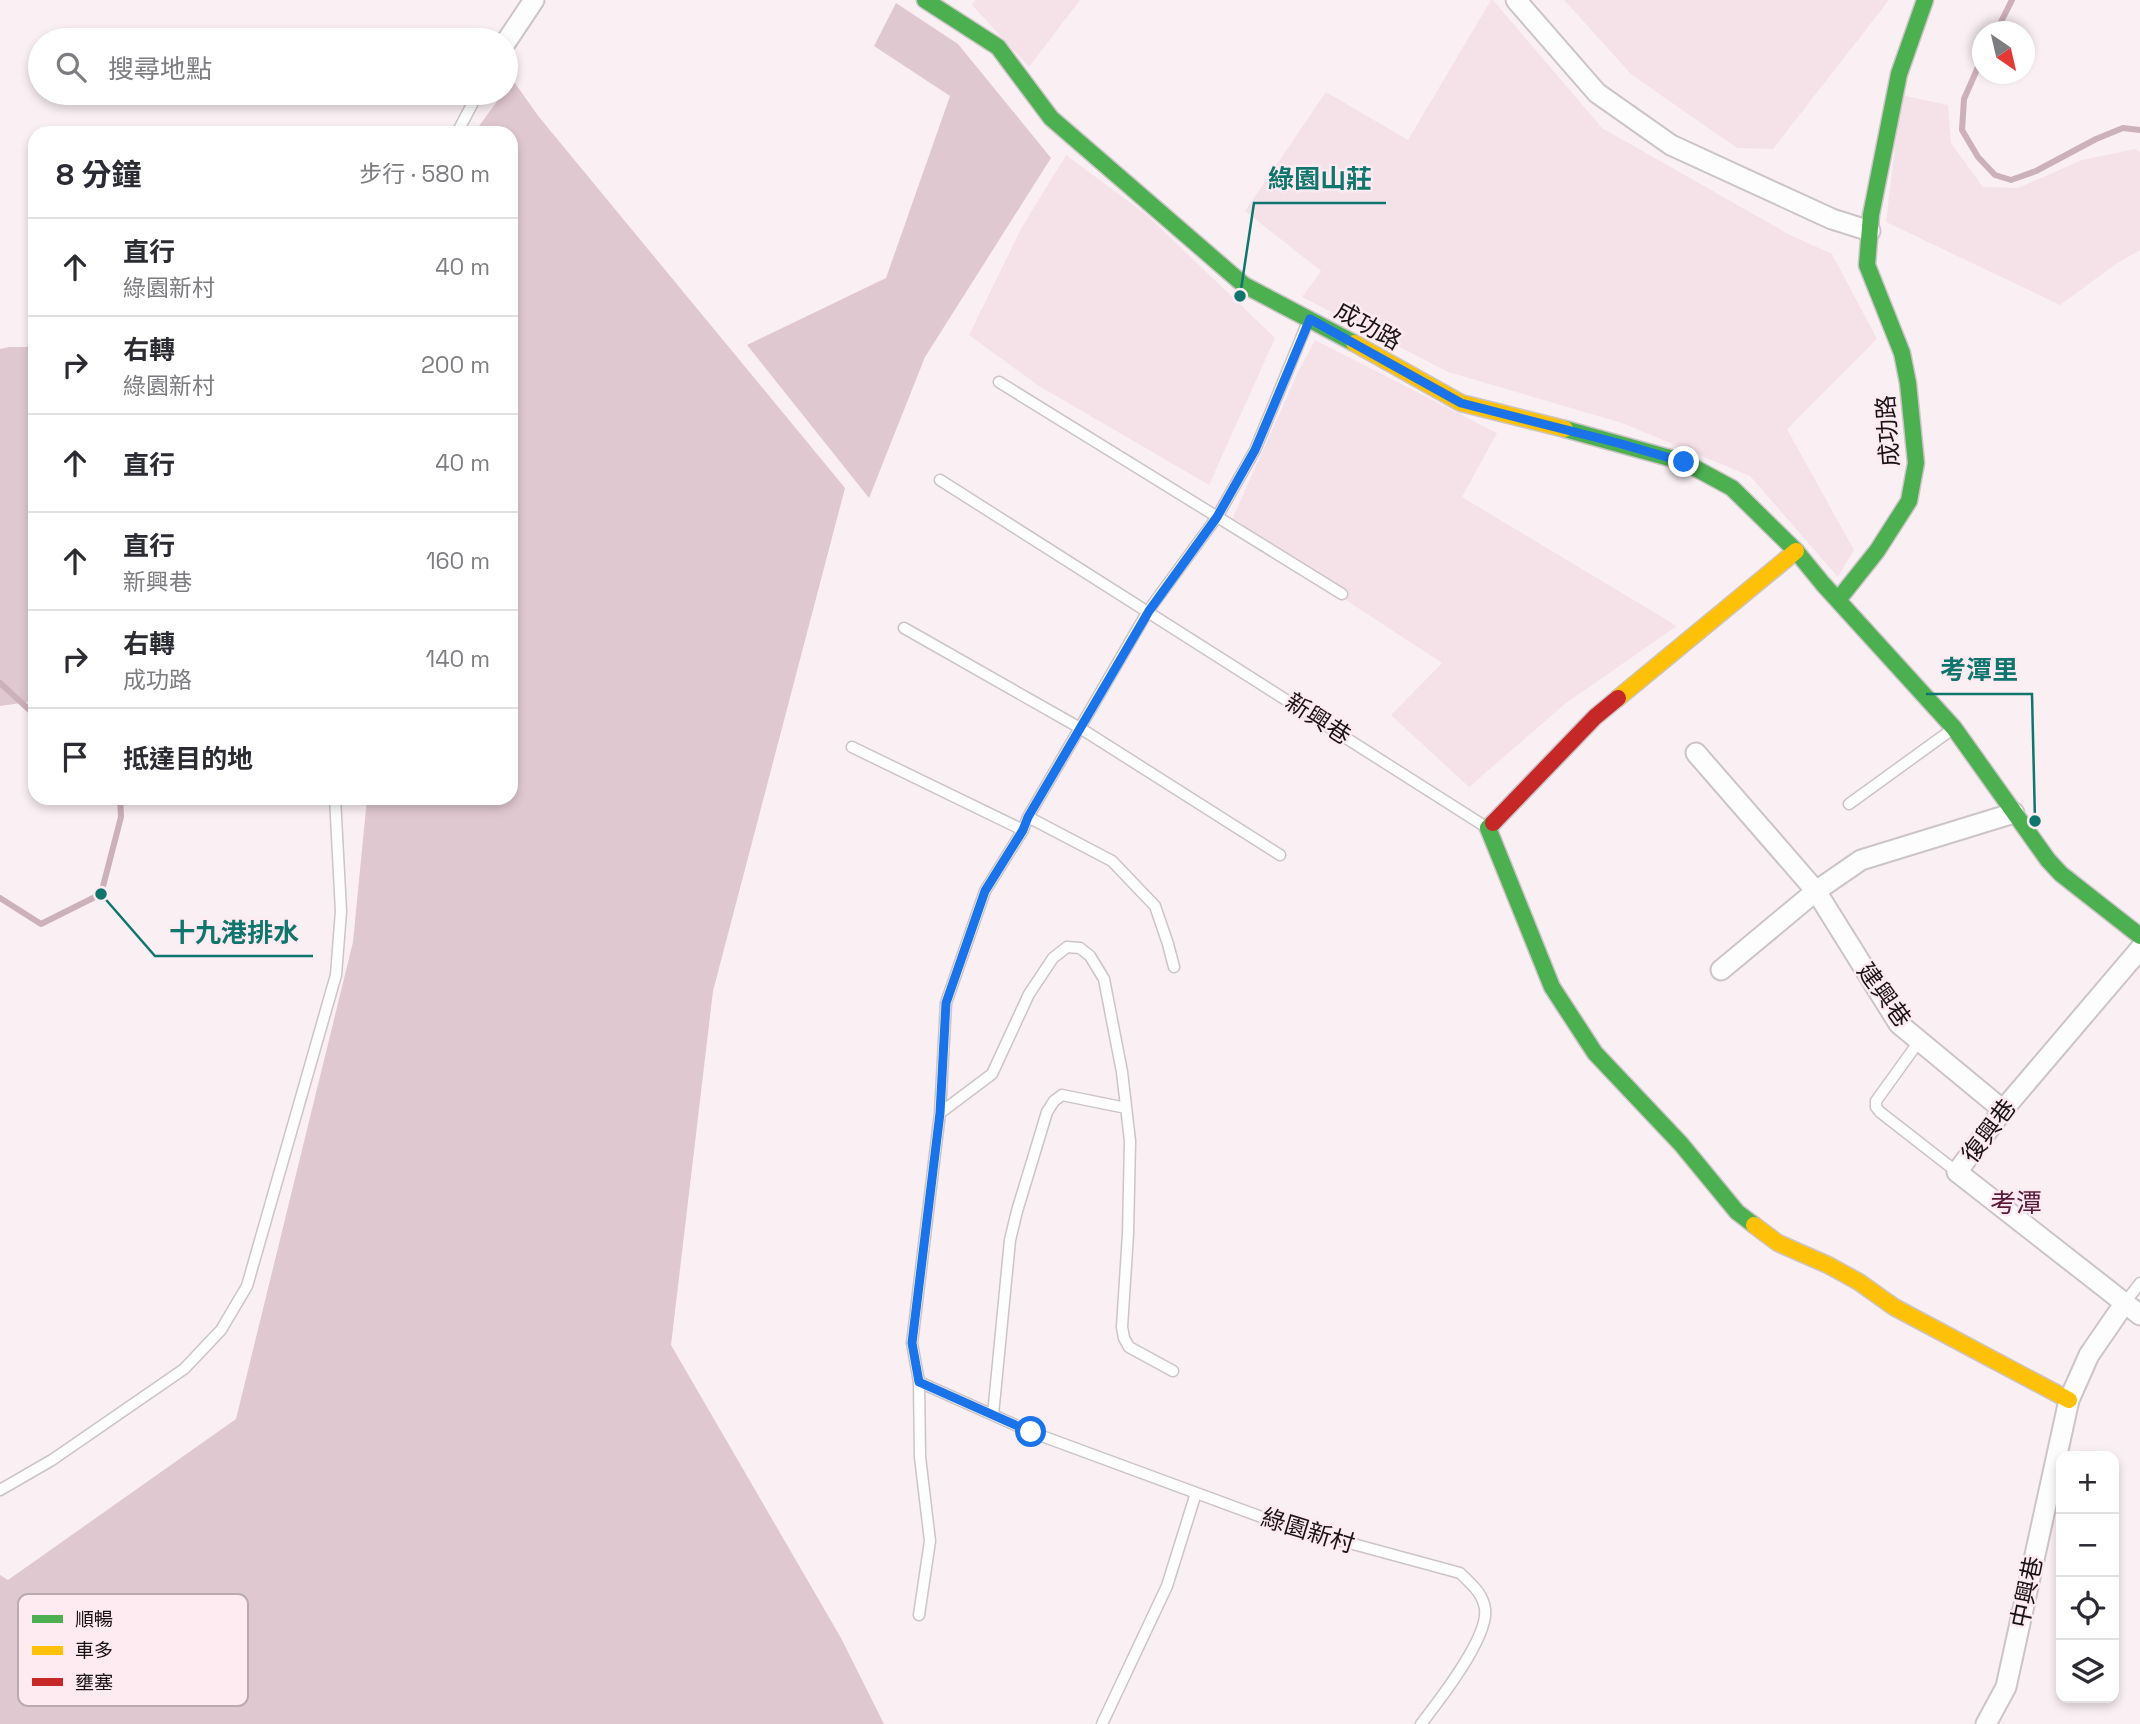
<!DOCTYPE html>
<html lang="zh-TW">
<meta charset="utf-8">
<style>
:root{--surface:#fff;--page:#f7f7f7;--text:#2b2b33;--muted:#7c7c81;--line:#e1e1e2}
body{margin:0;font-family:"Space Grotesk","Noto Sans TC",sans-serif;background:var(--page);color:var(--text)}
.controls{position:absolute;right:21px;bottom:21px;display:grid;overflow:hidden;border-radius:14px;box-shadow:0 4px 10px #0003}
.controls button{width:63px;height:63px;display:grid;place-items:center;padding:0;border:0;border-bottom:2px solid var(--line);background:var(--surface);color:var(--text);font:35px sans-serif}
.compass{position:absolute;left:1972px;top:21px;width:63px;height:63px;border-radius:50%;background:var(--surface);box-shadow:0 4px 10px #0003;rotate:146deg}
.stop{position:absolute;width:21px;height:21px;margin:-16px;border:5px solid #1a73e8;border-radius:50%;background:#fff}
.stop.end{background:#1a73e8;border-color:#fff;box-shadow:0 2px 7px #0008}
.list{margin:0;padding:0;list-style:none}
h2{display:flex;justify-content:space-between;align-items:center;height:91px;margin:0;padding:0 28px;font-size:30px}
h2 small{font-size:23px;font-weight:400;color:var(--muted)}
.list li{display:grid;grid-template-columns:46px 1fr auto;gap:21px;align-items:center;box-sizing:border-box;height:98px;padding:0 28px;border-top:2px solid var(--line)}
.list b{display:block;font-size:26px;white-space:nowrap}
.list p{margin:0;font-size:23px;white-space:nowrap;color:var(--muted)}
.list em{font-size:23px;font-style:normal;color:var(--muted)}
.icon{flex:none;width:38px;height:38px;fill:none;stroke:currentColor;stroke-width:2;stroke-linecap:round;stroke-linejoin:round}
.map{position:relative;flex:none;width:2140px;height:1724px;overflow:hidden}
.search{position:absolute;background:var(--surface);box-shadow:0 4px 10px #0003;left:28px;top:28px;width:490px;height:77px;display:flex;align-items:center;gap:18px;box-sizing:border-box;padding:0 24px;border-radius:38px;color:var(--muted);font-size:26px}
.panel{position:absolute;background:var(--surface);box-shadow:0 4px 10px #0003;left:28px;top:126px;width:490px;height:679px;border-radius:21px}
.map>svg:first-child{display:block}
.built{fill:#f5e2e9}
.forest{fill:#e0c8d1}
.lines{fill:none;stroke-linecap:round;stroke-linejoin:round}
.stream{stroke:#ccb0ba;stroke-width:6}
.lane-casing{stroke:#ccc4c6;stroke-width:13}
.street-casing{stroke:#ccc4c6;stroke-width:23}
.fast-casing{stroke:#ccc4c6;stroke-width:19}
.slow-casing{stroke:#ccc4c6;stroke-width:19}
.jam-casing{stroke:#ccc4c6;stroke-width:19}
.lane{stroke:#fefdfd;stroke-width:10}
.street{stroke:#fefdfd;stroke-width:19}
.fast{stroke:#4caf50;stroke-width:16}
.slow{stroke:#ffc107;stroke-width:16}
.jam{stroke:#c62828;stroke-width:16}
.route{stroke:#1a73e8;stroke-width:9}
.labels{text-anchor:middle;stroke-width:5;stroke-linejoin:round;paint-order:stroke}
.street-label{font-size:24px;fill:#1a1416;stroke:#feebf2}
.neighbourhood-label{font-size:26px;fill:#591939;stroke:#feebf2}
.key{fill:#feebf2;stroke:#baaab0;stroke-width:2}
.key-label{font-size:19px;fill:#1a1416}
.leader{fill:none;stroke:#0f766e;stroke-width:2.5}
.callout-dot{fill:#0f766e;stroke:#feebf2;stroke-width:2.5}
.callout-label{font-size:26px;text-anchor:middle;font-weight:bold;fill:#0f766e;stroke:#feebf2;stroke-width:5;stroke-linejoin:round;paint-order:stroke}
</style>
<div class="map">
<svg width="2140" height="1724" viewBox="0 0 2140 1724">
<rect width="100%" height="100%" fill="#faeff3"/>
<path class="built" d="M975 0H1080L1029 67 972 5Z
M1491 0H1493L1602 128 1790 235 1832 254 1877 339 1787 429 1854 550 1838 577 1750 476 1622 423 1448 372 1302 297 1321 271 1245 211 1326 92 1408 140Z
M1564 0H1889L1773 149 1737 148 1632 75Z
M1901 95 1948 105 1951 143 1983 187 2018 188 2082 160 2135 149 2140 152V250L2116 264 2060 305 1886 222Z
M1066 155 1147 215 1275 338 1209 485 1039 386 969 335 1022 227Z
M1315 340 1497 433 1462 497 1677 626 1566 703 1469 787 1391 715 1442 663 1230 524 1298 372Z"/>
<path class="forest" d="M896 3 958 44 1051 158 925 357 869 498 747 345 886 278 950 96 874 46Z
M512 79 539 117 845 488 713 991 671 1345 841 1638 884 1724H0V1575L8 1580 236 1419 353 942 367 798H511V133H474L503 93H506V88Z
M9 347H35V701L0 706V349Z"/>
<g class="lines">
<path class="stream" d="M1996 32 2012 0
M1982 58 1964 99 1962 130 1978 157 1995 175 2011 180 2036 171 2096 139 2123 128 2140 130
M0 683 35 715
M0 898 41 924 101 894 121 817 120 798"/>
<g class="lane-casing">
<path id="lane" d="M457 133 478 93
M999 382 1342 594
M940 480 1486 827
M904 628 1080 728 1280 855
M852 747 1023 830
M1849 804 1954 728
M1028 817 1112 861 1155 906 1168 944 1174 967
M1920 1040 1876 1101V1107L1880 1112 1957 1172
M940 1113 992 1074 1029 994 1053 958 1067 947 1080 948 1090 956 1104 979 1122 1072 1130 1141 1128 1234 1122 1327 1124 1338 1129 1347 1173 1371
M2124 1304 2140 1283
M919 1382 1031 1432 1283 1525 1460 1573C1471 1584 1483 1593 1485 1609 1489 1637 1439 1701 1421 1724
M993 1415 1010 1240 1017 1211 1047 1112 1054 1101 1062 1095 1126 1108
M0 1490 52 1460 184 1369 221 1330 247 1286 336 975 341 911 335 798
M919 1615 930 1541 920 1457 919 1382 912 1343 940 1113 946 1003 985 891 1023 830 1028 817 1148 611 1217 517 1255 450 1309 319
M1102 1724 1167 1586 1196 1493"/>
</g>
<g class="street-casing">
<path id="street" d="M1516 0 1597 93 1671 145 1832 219 1870 231
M506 42 534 0
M1696 753 1816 891 1899 1024 2003 1110
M2140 949 2003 1110 1957 1172 2140 1315
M1721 970 1816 891 1861 860 2014 813
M1986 1724 2006 1687 2069 1400 2089 1355 2124 1304"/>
</g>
<g class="fast-casing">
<path id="fast" d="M925 0 998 47 1051 118 1244 285 1354 343
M1565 429 1684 462 1732 488 1796 551 1823 584 1954 728 2048 860 2061 874 2140 936
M1838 600 1877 551 1909 501 1916 463 1908 383 1902 353 1867 265 1871 215 1899 74 1925 0
M1493 823 1488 828 1552 987 1595 1053 1681 1144 1737 1212 1754 1225"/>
</g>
<g class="slow-casing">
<path id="slow" d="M1354 343 1461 403 1565 429
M1618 698 1796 551
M1754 1225 1778 1243 1828 1265 1859 1282 1894 1307 2069 1400"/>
</g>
<g class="jam-casing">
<path id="jam" d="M1493 823 1595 717 1618 698"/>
</g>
<use href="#lane" class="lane"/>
<use href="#street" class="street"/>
<use href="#fast" class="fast"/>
<use href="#slow" class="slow"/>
<use href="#jam" class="jam"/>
</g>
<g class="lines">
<path class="route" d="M1031 1432 919 1382 912 1343 940 1113 946 1003 985 891 1023 830 1028 817 1149 611 1217 517 1255 450 1310 319 1461 403 1618 443 1684 462"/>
</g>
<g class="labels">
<g class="street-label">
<text transform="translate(1368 326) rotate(29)" y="8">成功路</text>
<text transform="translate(1888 431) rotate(-94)" y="8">成功路</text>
<text transform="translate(1318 719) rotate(33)" y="8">新興巷</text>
<text transform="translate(1884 995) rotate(54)" y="8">建興巷</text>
<text transform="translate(1989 1131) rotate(-53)" y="8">復興巷</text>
<text transform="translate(1308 1531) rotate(17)" y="8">綠園新村</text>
<text transform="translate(2027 1592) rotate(-78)" y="8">中興巷</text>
</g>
<g class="neighbourhood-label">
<text x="2016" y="1212">考潭</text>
</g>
</g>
<rect x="18" y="1594" width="230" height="112" rx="10" class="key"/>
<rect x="32" y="1615" width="31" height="8" fill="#4caf50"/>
<rect x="32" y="1646" width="31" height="9" fill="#ffc107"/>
<rect x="32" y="1678" width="31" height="8" fill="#c62828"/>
<g class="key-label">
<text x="75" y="1626">順暢</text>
<text x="75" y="1657">車多</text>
<text x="75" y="1689">壅塞</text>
</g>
<path class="leader" d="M1240 296L1254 203H1386M2035 821L2032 694H1926M101 894L155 956H313"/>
<g class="callout-dot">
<circle cx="1240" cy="296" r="7"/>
<circle cx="2035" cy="821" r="7"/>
<circle cx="101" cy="894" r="7"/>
</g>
<g class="callout-label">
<text x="1320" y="188">綠園山莊</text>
<text x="1979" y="679">考潭里</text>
<text x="234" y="942">十九港排水</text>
</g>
</svg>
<div class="controls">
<button>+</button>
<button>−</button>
<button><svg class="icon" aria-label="locate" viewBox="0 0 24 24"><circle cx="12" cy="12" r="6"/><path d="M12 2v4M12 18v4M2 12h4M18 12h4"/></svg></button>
<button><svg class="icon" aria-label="layers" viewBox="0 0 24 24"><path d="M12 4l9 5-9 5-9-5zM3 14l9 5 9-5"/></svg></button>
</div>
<svg class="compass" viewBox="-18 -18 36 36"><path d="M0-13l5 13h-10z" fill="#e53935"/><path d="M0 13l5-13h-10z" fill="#7c7c81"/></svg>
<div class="stop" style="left:1031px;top:1432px"></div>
<div class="stop end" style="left:1684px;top:462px"></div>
<div class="search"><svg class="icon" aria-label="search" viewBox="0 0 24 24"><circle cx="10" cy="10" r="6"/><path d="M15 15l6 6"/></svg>搜尋地點</div>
<section class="panel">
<h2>8 分鐘<small>步行 · 580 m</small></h2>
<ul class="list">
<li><svg class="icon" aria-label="ahead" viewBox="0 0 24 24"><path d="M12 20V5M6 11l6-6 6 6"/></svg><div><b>直行</b><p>綠園新村</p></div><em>40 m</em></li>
<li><svg class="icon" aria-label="right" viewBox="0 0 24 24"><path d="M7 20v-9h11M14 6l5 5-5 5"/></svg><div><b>右轉</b><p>綠園新村</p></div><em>200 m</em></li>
<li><svg class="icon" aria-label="ahead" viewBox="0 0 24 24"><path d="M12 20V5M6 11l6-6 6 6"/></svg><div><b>直行</b></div><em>40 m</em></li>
<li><svg class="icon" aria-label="ahead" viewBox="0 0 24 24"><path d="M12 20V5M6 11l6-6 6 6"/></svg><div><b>直行</b><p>新興巷</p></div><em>160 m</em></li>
<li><svg class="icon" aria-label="right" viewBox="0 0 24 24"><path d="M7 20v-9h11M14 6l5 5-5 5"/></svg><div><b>右轉</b><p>成功路</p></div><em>140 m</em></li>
<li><svg class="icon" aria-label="arrive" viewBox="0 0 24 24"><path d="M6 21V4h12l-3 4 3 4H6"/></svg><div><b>抵達目的地</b></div></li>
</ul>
</section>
</div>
